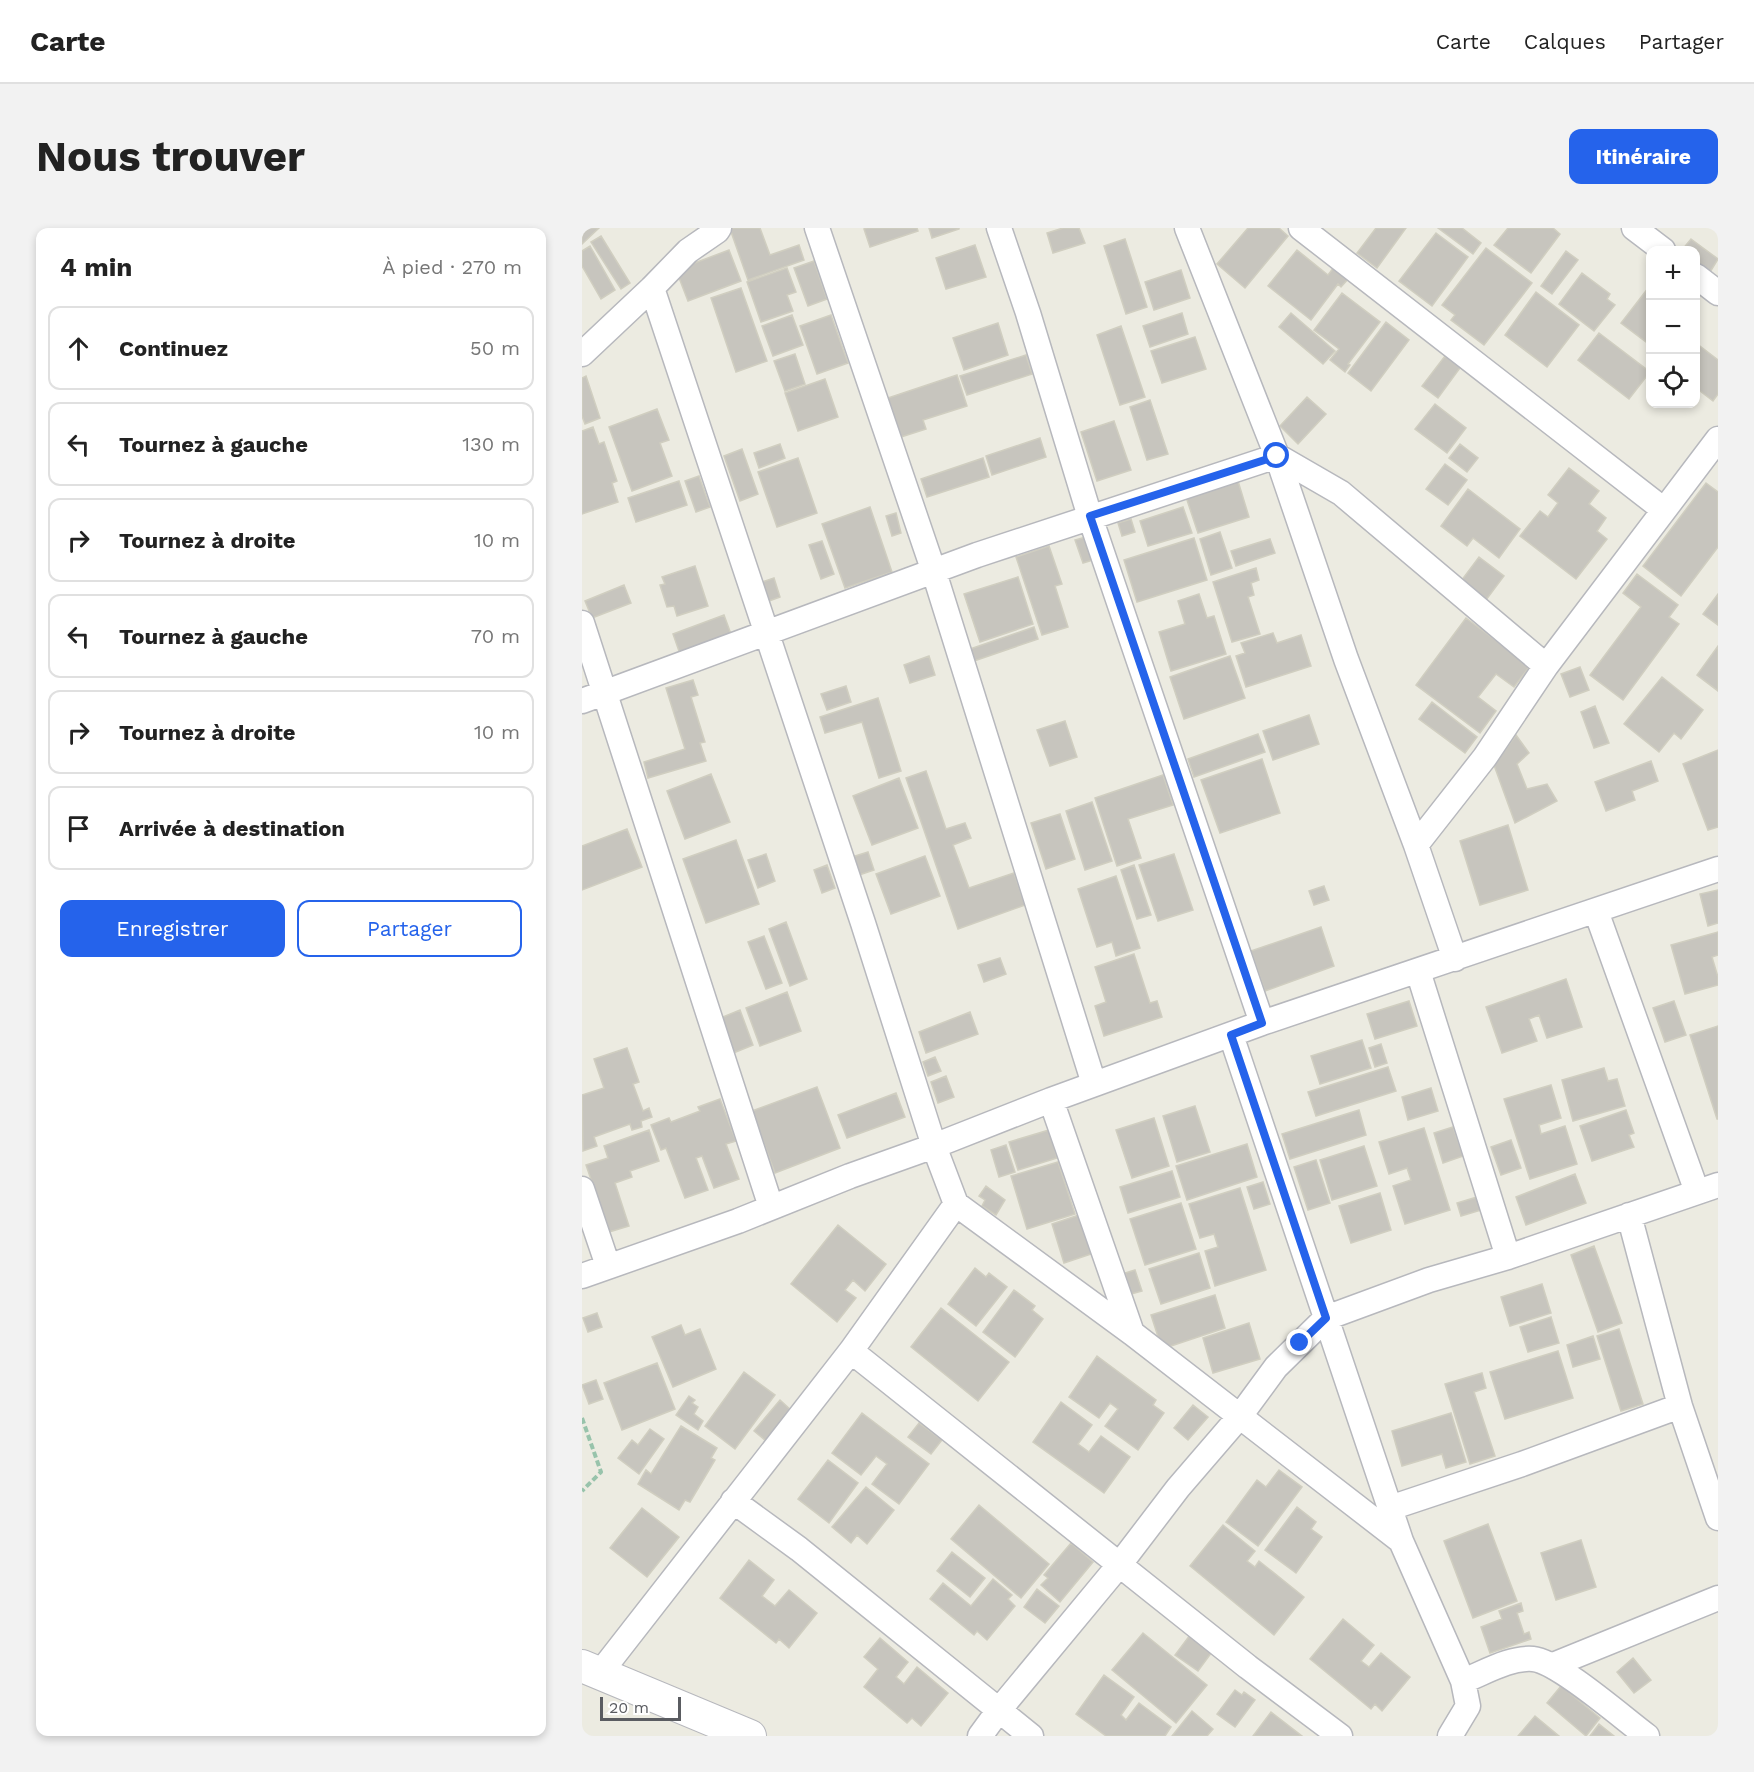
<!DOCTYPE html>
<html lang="fr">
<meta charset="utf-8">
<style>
:root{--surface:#fff;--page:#f2f2f2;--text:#222;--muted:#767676;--line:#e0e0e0;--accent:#2563eb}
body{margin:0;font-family:"Work Sans",sans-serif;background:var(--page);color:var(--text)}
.controls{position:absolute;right:18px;top:18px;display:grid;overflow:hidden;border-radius:12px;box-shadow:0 3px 9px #0003}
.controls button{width:54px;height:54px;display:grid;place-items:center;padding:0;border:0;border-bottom:2px solid var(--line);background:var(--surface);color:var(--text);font:30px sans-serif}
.scale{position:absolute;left:18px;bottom:15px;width:81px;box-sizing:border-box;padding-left:6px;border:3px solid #5a5c61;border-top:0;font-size:16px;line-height:21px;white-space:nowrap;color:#5a5c61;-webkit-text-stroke:4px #fff;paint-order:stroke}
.stop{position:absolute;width:18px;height:18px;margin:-14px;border:4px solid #2563eb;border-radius:50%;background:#fff}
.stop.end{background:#2563eb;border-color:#fff;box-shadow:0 2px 6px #0008}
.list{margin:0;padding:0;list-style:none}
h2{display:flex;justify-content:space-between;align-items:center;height:78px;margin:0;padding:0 24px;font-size:26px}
h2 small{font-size:20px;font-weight:400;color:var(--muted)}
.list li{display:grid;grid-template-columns:39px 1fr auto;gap:18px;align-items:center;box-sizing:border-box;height:84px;margin:0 12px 12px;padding:0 12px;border:2px solid var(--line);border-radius:12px}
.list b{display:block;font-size:22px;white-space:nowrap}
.list em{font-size:20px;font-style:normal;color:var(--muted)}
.actions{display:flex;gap:12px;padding:18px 24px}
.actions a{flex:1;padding:14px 0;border:2px solid var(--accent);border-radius:12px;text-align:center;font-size:21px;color:var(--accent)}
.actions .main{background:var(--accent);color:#fff}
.icon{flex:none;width:33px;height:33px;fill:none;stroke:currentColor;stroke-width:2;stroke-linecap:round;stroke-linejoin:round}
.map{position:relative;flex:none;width:1136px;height:1508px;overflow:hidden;border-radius:12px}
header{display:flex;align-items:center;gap:36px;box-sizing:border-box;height:84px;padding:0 30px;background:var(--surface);border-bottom:2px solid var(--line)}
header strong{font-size:28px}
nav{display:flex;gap:33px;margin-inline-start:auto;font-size:21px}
.intro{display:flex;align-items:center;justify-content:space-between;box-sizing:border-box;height:144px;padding:0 36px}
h1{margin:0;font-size:42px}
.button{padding:15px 27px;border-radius:12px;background:var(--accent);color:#fff;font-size:21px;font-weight:700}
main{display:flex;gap:36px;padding:0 36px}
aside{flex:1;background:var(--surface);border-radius:12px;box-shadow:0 3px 9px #0003}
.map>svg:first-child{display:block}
.building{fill:#c7c5be;stroke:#d0cec0;stroke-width:1.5}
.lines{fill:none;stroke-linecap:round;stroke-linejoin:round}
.minor-casing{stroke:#b7b8bd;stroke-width:27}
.tertiary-casing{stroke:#b7b8bd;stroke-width:34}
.path{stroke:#98c3ab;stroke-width:4;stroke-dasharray:6 3;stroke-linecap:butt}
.minor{stroke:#fff;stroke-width:24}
.tertiary{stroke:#fff;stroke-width:32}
.route{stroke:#2563eb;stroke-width:8}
</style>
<header>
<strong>Carte</strong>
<nav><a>Carte</a><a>Calques</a><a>Partager</a></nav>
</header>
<div class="intro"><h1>Nous trouver</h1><a class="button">Itinéraire</a></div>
<main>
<aside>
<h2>4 min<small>À pied · 270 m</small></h2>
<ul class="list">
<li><svg class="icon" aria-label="ahead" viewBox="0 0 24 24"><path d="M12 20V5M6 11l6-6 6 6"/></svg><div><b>Continuez</b></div><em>50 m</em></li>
<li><svg class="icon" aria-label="left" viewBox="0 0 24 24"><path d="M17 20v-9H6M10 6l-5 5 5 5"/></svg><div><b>Tournez à gauche</b></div><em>130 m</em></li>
<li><svg class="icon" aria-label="right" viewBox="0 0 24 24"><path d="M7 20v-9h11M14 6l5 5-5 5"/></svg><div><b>Tournez à droite</b></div><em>10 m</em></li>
<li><svg class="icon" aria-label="left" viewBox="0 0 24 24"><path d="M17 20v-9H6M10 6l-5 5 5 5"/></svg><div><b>Tournez à gauche</b></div><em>70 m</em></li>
<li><svg class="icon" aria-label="right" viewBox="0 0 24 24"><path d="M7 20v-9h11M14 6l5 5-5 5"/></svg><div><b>Tournez à droite</b></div><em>10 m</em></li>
<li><svg class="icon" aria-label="arrive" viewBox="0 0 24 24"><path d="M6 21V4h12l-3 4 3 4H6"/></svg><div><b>Arrivée à destination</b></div></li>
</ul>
<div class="actions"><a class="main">Enregistrer</a><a>Partager</a></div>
</aside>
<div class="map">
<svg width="1136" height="1508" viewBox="0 0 1136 1508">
<rect width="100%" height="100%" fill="#ecebe1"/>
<path class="building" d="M0 0H17L0 16Z
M152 0H178L188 27 217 17 222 32 166 52 148 1Z
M285 0H335L336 3 288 19 282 1Z
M347 0H377V1L350 10Z
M481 0H497L503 15 471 25 465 5Z
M666 0H697L706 8 663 60 635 36Z
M794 0H824L795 40 775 25Z
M856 0H880L899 15 891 26Z
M926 0H971L978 6 949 45 912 17Z
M854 5 886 29 850 78 817 53Z
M19 8 48 55 39 61 9 14Z
M543 11 565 79 544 86 522 18Z
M1109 11 1136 31 1125 49 1114 40V22H1100Z
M393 17 404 49 364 61 354 30Z
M8 18 33 62 19 71 0 38V23Z
M904 20 950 55 902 117 869 92 873 87 860 77Z
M147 22 159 53 106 73 94 42Z
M715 22 746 47 752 39 767 50 759 59 756 56 729 92 686 58Z
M984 23 996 32 970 66 959 58Z
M232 33 245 71 226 78 212 40Z
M205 40 214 64 205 67 211 83 179 94 165 54Z
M599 42 608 70 572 82 563 54Z
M1000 45 1028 66 1025 71 1033 77 1012 103 977 76Z
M1067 59 1068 60V117L1039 95Z
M159 60 185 133 154 144 129 70Z
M954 64 997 97 965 139 923 107Z
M760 65 798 94 766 136 768 137 763 144 748 132 757 121 732 102Z
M600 85 606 106 568 119 561 98Z
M709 85 753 123 741 136 697 99Z
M210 87 221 117 191 128 180 98Z
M249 87 266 135 235 146 218 98Z
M804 94 827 112 789 163 766 145Z
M416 95 426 127 382 142 371 110Z
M539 98 563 169 538 177 515 107Z
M1017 105 1068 144 1047 171 996 132Z
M613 109 624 141 580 155 569 123Z
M1114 115 1136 132V166L1131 173 1114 160Z
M213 126 223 156 203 163 192 133Z
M444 127 450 146 385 167 378 148Z
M863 128 878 140 856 170 840 158Z
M375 147 385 178 341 192 344 201 319 209 306 170Z
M4 148 18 190 3 196 0 188V150Z
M243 151 256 189 216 203 203 165Z
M725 169 744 186 716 216 698 198Z
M568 172 586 226 565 232 548 179Z
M853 176 884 200 865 225 833 201Z
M75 181 87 212 78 215 90 248 50 263 27 199Z
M532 193 549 242 515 253 499 204Z
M11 199 17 216 22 214 35 253 30 255 36 274 0 286V203Z
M458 210 464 229 410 247 404 228Z
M198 216 203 230 177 240 172 225Z
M878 216 896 230 885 244 867 230Z
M160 221 176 266 158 273 142 228Z
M216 230 235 285 195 299 176 244Z
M401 230 407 249 345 269 339 251Z
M863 236 885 252 866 277 844 261Z
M987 240 1017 263 1007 276 1024 290 1015 303 1025 311 994 351 938 308 958 283 966 289 976 275 966 267Z
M117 248 128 279 114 284 103 253Z
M97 253 105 277 54 294 46 270Z
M656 253 667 289 616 305 604 269Z
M1124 255 1136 264V319L1099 368 1061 338Z
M886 261 938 301 917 330 891 310 885 318 859 298Z
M288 279 310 344 263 360 240 296Z
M601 279 610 305 566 318 558 293Z
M314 285 319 305 310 308 304 288Z
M549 291 553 304 540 308 536 295Z
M638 304 650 340 629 347 618 311Z
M504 309 511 332 501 335 493 312Z
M612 310 625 352 555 374 542 332Z
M688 311 693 325 654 338 649 323Z
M240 313 252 346 239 351 227 317Z
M467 318 480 356 473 358 486 399 460 407 434 329Z
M897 329 922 348 901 376 876 357Z
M113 338 126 378 95 388 92 378 85 379 78 357 83 356 80 349Z
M674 340 677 352 669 355 672 367 666 369 678 406 650 414 631 354Z
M1055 346 1096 377 1087 389 1097 396 1041 472 1008 447 1059 379 1041 365Z
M436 349 451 396 398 414 382 366Z
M192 350 198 369 187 373 180 354Z
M42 357 49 375 10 390 3 373Z
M617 366 625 390 632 388 644 426 589 443 577 404 603 396 596 373Z
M1136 366V397L1121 386Z
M142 387 149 406 98 426 91 406Z
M884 390 948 438 932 459 914 446 896 469 914 483 898 505 834 457Z
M452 399 456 411 392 433 388 421Z
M691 405 695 415 719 407 729 438 664 459 654 428 663 425 659 415Z
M1136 418V463L1115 447Z
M347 428 353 447 328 455 322 437Z
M648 428 663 470 602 491 588 449Z
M998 439 1007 462 988 469 979 446Z
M1080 449 1121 482 1099 511 1092 505 1077 524 1042 496Z
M111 452 116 467 109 469 123 514 118 515 124 533 66 550 62 534 103 521 84 460Z
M264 458 269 474 245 482 239 466Z
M296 470 319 543 297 550 280 494 243 505 238 489Z
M850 474 895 509 883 525 837 491Z
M1013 478 1027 515 1012 520 999 484Z
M727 487 737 516 691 532 681 503Z
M483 493 495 529 468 538 455 502Z
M676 506 683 524 612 549 606 531Z
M934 507 947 525 935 536 945 561 965 556 975 573 933 595 912 537Z
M1136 522V599L1126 602 1101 536Z
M680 531 698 585 638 605 619 552Z
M1069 533 1076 553 1050 563 1053 572 1024 583 1013 554Z
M344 543 364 601 383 595 389 610 371 617 387 660 432 645 443 677 376 701 324 550Z
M129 546 148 594 103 611 85 563Z
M581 547 591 577 546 591 559 630 535 638 513 570Z
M317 550 336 600 290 617 271 568Z
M510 574 530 633 503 642 484 583Z
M478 586 493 631 464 641 449 595Z
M926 597 946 662 898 677 878 613Z
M45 601 60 639 0 662V618Z
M154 612 177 676 124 695 101 631Z
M286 624 292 642 277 647 270 629Z
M184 626 193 653 176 660 166 632Z
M592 626 611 682 576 693 557 637Z
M343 628 358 668 309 686 294 646Z
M245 637 253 660 240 665 232 642Z
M552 637 569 687 555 691 539 642Z
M534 648 558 720 534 728 530 714 515 719 496 661Z
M742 658 747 672 732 677 727 663Z
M1136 662V695L1126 698 1118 666Z
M204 694 225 751 208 758 187 701Z
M739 699 752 738 683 763 669 723Z
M1136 704V727L1130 729 1136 749V757L1103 766 1089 717Z
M182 708 200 755 184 761 166 714Z
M552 726 568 775 575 773 580 789 522 808 513 778 524 774 513 739Z
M418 730 424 746 402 754 396 737Z
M984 751 1000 799 965 810 957 787 947 791 955 813 920 825 904 779Z
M205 764 219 803 178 818 164 780Z
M827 773 835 798 793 811 785 786Z
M1092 773 1104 807 1083 814 1071 780Z
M158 782 171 817 149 826 136 791Z
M388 784 396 806 344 825 337 804Z
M1136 798V891H1135L1108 807Z
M780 812 789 840 738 856 729 828Z
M799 816 805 835 793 839 787 820Z
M45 820 57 854 51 856 61 883 67 880 70 889 59 893 60 899 50 902 48 896 12 909 15 918 1 923 0 867 22 860 12 831Z
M353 829 359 843 346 848 341 834Z
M806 839 814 863 734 888 726 864Z
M1022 840 1026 853 1035 851 1043 878 991 893 980 852Z
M364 848 372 869 356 875 349 854Z
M969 857 979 890 957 897 959 906 983 898 995 936 948 951 922 871Z
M235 859 258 920 193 945 170 883Z
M849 860 856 883 826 892 820 869Z
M314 865 323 889 265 910 256 887Z
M138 871 154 913 144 916 157 951 132 960 120 928 114 930 126 962 103 970 84 920 79 922 69 897 87 890 89 894 118 883 116 879Z
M613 878 628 924 595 934 581 888Z
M777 882 784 907 708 931 700 906Z
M1044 882 1052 905 1047 907 1052 919 1010 933 998 898Z
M572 890 587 938 550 950 534 902Z
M871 899 881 928 861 935 852 905Z
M842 900 868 982 823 996 811 958 829 952 825 940 807 946 797 914Z
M67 902 77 933 48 943 50 949 33 955 47 998 27 1004 4 937 26 930 22 918Z
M467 902 475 930 436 942 427 914Z
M929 912 939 940 919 947 909 919Z
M665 916 675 949 605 972 594 938Z
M424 917 433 944 417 949 409 922Z
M782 918 795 958 750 972 738 932Z
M734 932 748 975 726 982 712 939Z
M476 934 493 986 445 1001 429 948Z
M590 943 598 969 546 985 538 959Z
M993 946 1004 975 944 997 934 969Z
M681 954 688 976 672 981 665 959Z
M404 958 423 972 414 987 400 978 403 972 397 968Z
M658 960 684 1042 633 1058 623 1023 636 1019 632 1006 618 1010 607 976Z
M798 965 809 1002 769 1015 757 978Z
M895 969 899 982 879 988 875 975Z
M599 975 614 1021 563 1037 548 991Z
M497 987 509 1026 482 1035 470 996Z
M256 997 304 1036 283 1063 271 1052 263 1062 274 1070 255 1094 209 1056Z
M1012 1018 1040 1095 1016 1104 989 1027Z
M617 1025 628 1060 579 1076 567 1041Z
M393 1040 404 1049 407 1045 425 1059 394 1098 366 1076Z
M553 1042 560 1063 549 1066 543 1045Z
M960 1056 969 1085 928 1098 919 1069Z
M432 1062 453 1078 450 1082 461 1091 433 1129 401 1104Z
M633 1067 643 1100 580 1121 569 1087Z
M359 1080 427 1134 396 1173 329 1119Z
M15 1085 20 1099 6 1104 1 1090Z
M969 1089 977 1115 946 1124 938 1099Z
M667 1095 678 1131 631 1145 621 1110Z
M99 1097 103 1107 118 1101 134 1141 91 1159 70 1109Z
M1037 1101 1061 1176 1039 1183 1015 1108Z
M1011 1108 1018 1131 991 1139 985 1117Z
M976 1123 991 1170 923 1191 908 1144Z
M515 1128 574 1172 571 1177 582 1185 556 1222 523 1198 536 1181 528 1175 517 1190 487 1169Z
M75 1135 93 1181 40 1202 22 1155Z
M162 1144 193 1167 153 1221 123 1198Z
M900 1145 904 1160 892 1164 913 1228 888 1236 863 1156Z
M14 1152 21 1171 7 1176 0 1157Z
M107 1168 113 1172 110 1175 116 1179 112 1186 121 1193 116 1202 94 1187Z
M198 1172 210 1183 184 1213 172 1203Z
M479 1174 510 1197 496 1216 507 1224 519 1208 548 1229 522 1265 451 1214Z
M611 1177 626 1189 606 1212 592 1200Z
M280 1185 347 1236 317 1276 290 1256 305 1236 294 1228 279 1247 250 1225Z
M869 1185 884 1234 864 1240 860 1226 820 1238 810 1203Z
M337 1195 360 1212 349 1226 326 1209Z
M99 1198 135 1220 129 1230 133 1232 108 1274 103 1272 97 1282 56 1256 64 1242 69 1246Z
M68 1201 82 1211 57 1246 36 1230 50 1212 56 1217Z
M246 1232 276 1255 247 1295 216 1271Z
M697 1242 720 1259 676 1318 644 1294 675 1252 684 1259Z
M284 1259 312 1282 285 1316 275 1307 269 1315 250 1299Z
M397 1277 467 1336 439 1370 369 1311Z
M715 1279 734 1294 729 1301 740 1309 714 1345 683 1322Z
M60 1280 97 1309 65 1349 28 1320Z
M906 1296 935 1373 891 1390 862 1313Z
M641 1297 673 1323 665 1333 673 1339 677 1333 722 1369 692 1407 608 1338Z
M999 1312 1014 1359 974 1372 959 1325Z
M489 1315 511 1334 478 1374 459 1357 466 1350 462 1347Z
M370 1324 403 1350 388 1369 355 1343Z
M167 1332 192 1352 180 1368 193 1378 207 1362 235 1385 207 1420 197 1411 194 1415 138 1370Z
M411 1351 430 1367 426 1371 433 1378 405 1412 395 1403 392 1407 348 1371 361 1355 389 1378Z
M455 1361 477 1378 463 1395 442 1379Z
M939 1375 941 1383 935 1385 942 1406 947 1404 949 1411 908 1425 899 1399 920 1391 917 1383Z
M761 1391 792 1417 779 1433 787 1439 799 1425 828 1449 800 1483 793 1476 789 1481 728 1431Z
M561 1405 625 1457 594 1495 530 1442Z
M608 1407 630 1424 616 1443 593 1427Z
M298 1410 326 1434 314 1449 322 1456 335 1439 366 1465 339 1498 330 1490 325 1495 282 1459 296 1441 282 1429Z
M1051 1430 1069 1452 1052 1465 1035 1444Z
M522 1447 552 1469 539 1487 544 1492 557 1475 589 1499 583 1508H524L494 1486Z
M979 1458 1018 1490 1004 1508 965 1475Z
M653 1462 660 1467 662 1464 673 1472 653 1499 635 1486Z
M610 1483 631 1501 625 1508H590Z
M689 1484 720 1508H671Z
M953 1488 977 1508H936Z
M1017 1496 1032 1508H1008Z"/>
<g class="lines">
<g class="minor-casing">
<path id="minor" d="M137 0 135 3 106 23 70 60 281 695 352 918 374 976 550 1105 819 1313
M235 0 352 344 512 856
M417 0 446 85 508 289 680 795
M605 0 695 228 764 431 834 617 873 731
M719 0 1082 282
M1052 0 1081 22
M1114 48 1136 65
M0 126 70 60
M0 395 189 979
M0 473 395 327 695 228 759 265 964 438
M834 617 903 529 964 438 1136 211
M1014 683 1115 964
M836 743 926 1029
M649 807 819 1313 881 1453 886 1478 868 1508
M469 872 550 1105
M0 961 26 1038
M1047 987 1098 1178 1136 1290
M0 1048 156 993 268 948 352 918 469 872 680 795 1136 641
M269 1123 666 1439 758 1508
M151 1273 217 1321 449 1508
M808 1280 940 1236 1098 1178
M971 1437 1136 1370
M18 1445 269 1123 374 976
M881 1453C902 1445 928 1429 951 1431 976 1433 1042 1491 1065 1508
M398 1508 417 1482 538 1336 596 1260 658 1188 694 1139 744 1090 847 1052 926 1029 1136 957"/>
</g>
<g class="tertiary-casing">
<path id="tertiary" d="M0 1438 168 1508"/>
</g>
<path class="path" d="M0 1190 19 1244 0 1263"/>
<use href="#minor" class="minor"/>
<use href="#tertiary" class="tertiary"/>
</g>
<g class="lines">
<path class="route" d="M695 228 508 288 680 795 649 807 744 1090 718 1115"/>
</g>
</svg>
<div class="controls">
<button>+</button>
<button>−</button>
<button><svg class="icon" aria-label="locate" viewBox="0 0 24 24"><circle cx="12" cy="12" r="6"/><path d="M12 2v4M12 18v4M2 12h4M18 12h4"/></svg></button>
</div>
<div class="scale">20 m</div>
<div class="stop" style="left:695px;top:228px"></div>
<div class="stop end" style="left:718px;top:1115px"></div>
</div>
</main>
